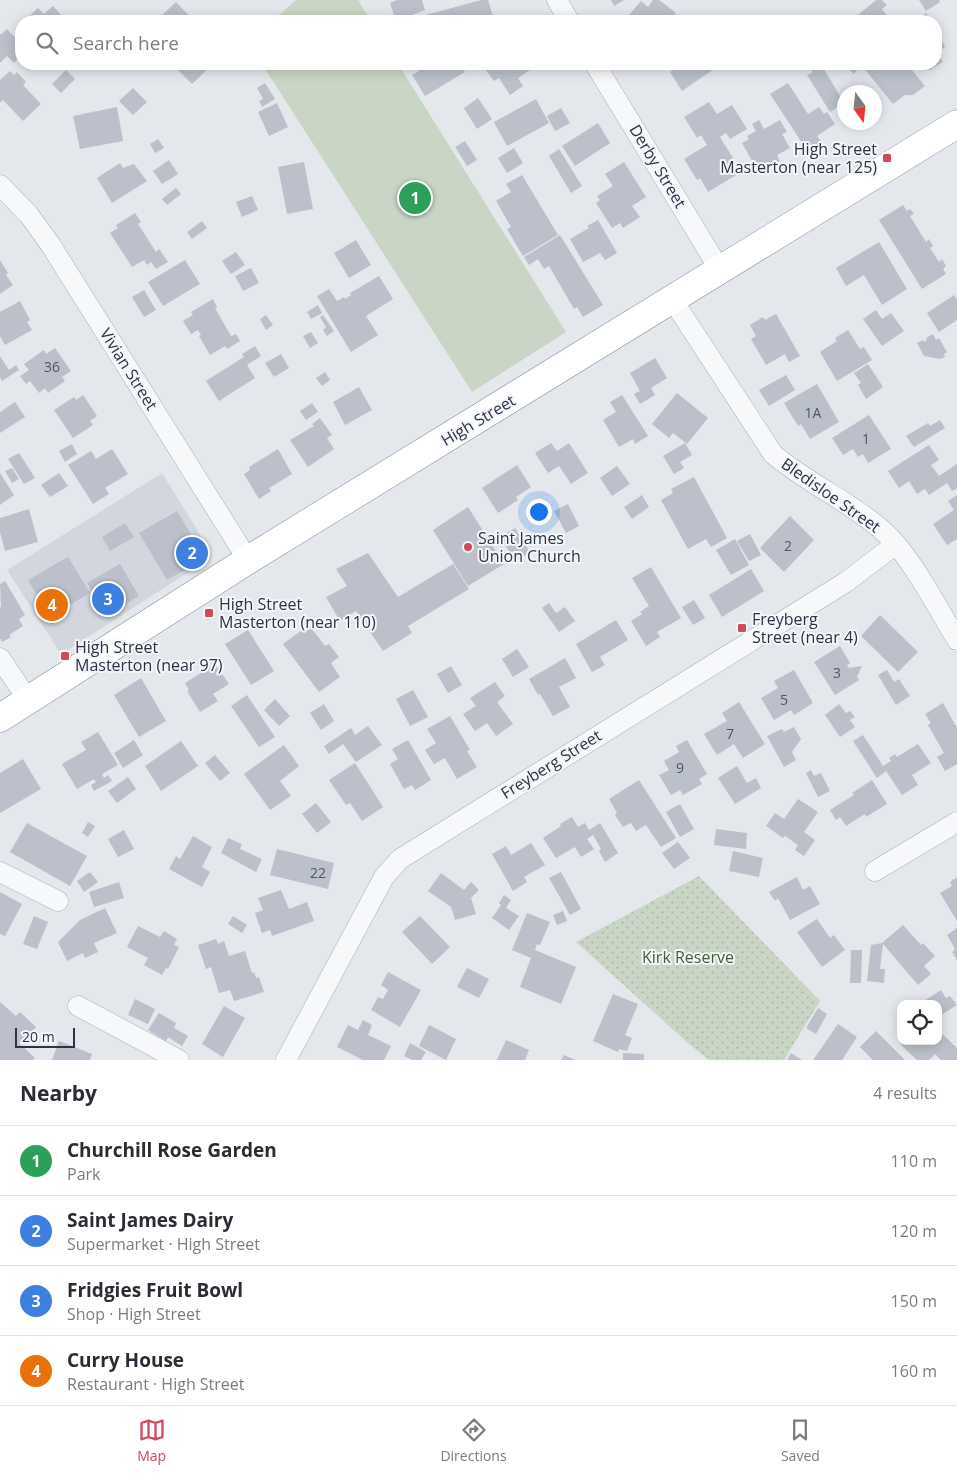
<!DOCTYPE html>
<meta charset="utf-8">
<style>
:root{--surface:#fff;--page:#f7f7f7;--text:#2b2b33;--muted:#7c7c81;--line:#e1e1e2;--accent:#d1495b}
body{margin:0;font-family:"Open Sans",sans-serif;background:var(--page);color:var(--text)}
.controls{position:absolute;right:15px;bottom:15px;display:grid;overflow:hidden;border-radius:10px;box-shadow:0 2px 12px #0003}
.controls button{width:45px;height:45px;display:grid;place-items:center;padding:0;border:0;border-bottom:1px solid var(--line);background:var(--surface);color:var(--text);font:25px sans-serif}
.compass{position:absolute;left:837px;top:85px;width:45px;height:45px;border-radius:50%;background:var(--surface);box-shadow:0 2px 12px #0003;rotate:165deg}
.scale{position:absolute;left:15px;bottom:12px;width:60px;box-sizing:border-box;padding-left:5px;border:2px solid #2b3445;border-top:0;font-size:14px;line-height:18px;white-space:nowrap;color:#2b3445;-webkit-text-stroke:4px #f4f6f9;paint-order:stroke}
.you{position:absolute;left:538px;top:511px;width:18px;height:18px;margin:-12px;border:4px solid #fff;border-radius:50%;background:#1a73e8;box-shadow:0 0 0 8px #1a73e833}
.badge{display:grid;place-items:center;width:32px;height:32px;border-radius:50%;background:var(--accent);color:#fff;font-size:16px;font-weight:700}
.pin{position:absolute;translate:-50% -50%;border:2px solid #fff;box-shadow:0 1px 5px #0006}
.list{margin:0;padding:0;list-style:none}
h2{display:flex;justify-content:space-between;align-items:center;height:65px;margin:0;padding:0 20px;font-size:21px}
h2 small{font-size:16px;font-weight:400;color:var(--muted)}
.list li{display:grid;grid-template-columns:32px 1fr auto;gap:15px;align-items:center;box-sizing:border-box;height:70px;padding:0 20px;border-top:1px solid var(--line)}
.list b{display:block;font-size:19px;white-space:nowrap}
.list p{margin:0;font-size:16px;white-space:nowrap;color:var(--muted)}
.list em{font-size:16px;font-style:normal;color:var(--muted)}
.icon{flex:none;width:28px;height:28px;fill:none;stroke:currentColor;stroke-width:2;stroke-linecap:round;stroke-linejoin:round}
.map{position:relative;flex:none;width:957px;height:1060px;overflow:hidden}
.search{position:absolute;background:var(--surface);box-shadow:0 2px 12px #0003;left:15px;right:15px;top:15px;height:55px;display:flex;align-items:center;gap:12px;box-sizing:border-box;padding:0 18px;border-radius:20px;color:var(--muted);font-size:19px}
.sheet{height:345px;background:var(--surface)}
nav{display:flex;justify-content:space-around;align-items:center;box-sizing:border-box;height:70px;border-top:1px solid var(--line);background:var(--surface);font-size:14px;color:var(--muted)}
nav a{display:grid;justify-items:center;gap:2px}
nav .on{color:var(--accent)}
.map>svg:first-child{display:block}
.built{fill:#d2d6de}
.green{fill:#c9d6c5}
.park{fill:url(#park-dots)}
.building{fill:#bbc0ca}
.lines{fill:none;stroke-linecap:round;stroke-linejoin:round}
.minor-casing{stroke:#a9aeb7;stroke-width:21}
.highway-casing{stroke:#8b94a3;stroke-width:29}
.minor{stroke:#f7f8fa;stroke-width:20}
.highway{stroke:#fff;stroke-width:28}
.poi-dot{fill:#d1495b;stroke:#f4f6f9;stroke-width:2}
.labels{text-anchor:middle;stroke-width:4;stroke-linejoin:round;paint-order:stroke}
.number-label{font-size:14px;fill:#4f5766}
.poi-label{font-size:16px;fill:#2b3445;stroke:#f4f6f9;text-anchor:start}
.street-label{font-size:16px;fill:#2b3445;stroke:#f4f6f9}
.park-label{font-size:16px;fill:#3f6138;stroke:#f4f6f9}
</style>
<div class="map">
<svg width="957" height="1060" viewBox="0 0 957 1060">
<defs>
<pattern id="park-dots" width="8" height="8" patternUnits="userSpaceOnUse" patternTransform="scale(1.25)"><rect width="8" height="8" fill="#c9d6c5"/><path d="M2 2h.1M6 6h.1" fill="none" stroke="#adb8ab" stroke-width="1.8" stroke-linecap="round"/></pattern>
</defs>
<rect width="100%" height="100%" fill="#e4e7ec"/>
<path class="built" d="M162 473 209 549 206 561 61 654 7 570Z"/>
<path class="green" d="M296 0H358L371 21H273Z
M262 64H398L566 332 472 392Z"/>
<path class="park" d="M699 876 820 1001 784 1060H709L689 1044 576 942Z"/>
<path class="building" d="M397 0H422L425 10 396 21 390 3Z
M481 0H488L493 17 485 19 486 21H428L426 15Z
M611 0H624L614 6Z
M653 0H659L676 13 669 21H624L641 1 648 7Z
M876 0H882L887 5 882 9 891 21H863L858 15Z
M919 0H939L940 2 926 11Z
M176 2 194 21H156Z
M53 6 62 16 56 21H24L38 8 44 14Z
M926 13 931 21H905L915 16 917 19Z
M7 29 21 44V55L14 63 7 56 0 63V35Z
M936 30 945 47 937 52 943 62 929 70 925 64H936Z
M172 64H213L192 84Z
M431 64H460L465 72 425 96 412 75Z
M493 64H536L537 65 518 78 523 86 510 95 499 78 494 81 485 69Z
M682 64H715L717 67 682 91 670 72Z
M729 64H741L732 69Z
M808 64H821L844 103 830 112 807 75 813 72Z
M853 64H862L854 74 848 69Z
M865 64H907L925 86 913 95H905L893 104 862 66Z
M66 70 75 79 61 93 52 84Z
M10 71 14 75 17 72 26 82 23 85 41 104 23 121 3 100 0 103V80Z
M265 83 275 99 262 107 259 101 263 99 257 88Z
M788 83 808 114 819 107 824 114 827 112 835 124 817 136 822 143 808 152 770 94Z
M133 88 147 102 133 115 119 101Z
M478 98 492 119 477 129 464 108Z
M536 99 549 123 507 146 494 122Z
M709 102 717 114 732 105 747 129 730 139 726 133 720 137 733 158 728 161 736 175 708 192 700 178 697 180 684 159 707 145 701 135 697 138 684 117Z
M277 103 288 127 269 136 258 112Z
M117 107 123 141 80 149 73 116Z
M561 108 570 123 555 131 547 116Z
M759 120 764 129 780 120 787 132 782 134 790 148 777 155 780 161 759 173 742 143 749 139 747 136 756 131 752 124Z
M598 123 610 143 575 166 562 146Z
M158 139 164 148 155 153 150 144Z
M465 141 477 160 467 166 455 147Z
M514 148 523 163 507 173 498 158Z
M559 149 582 186 571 193 549 156Z
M169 160 178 174 162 184 153 171Z
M304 162 313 209 287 214 278 167Z
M624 162 646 197 632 206 640 217 623 228 620 223 612 228 596 203 600 200 597 196 613 186 605 174Z
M120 163 123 168 134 164 147 181 112 203 97 178Z
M522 175 558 235 523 256 507 229 511 227 496 201 511 192 506 184Z
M176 188 181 194 167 205 162 199Z
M252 196 258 210 242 217 236 202Z
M903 205 907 211 910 209 914 214 910 216 926 242 929 239 933 246 930 248 939 262 942 259 946 266 943 269 946 274 922 289 879 220Z
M135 213 141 222 138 224 156 252 159 249 168 262 156 269 151 262 147 265 144 260 132 267 110 233 118 228 116 225Z
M598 220 617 253 605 260 600 253 583 262 570 239 589 228 587 226Z
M202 221 207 228 192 239 187 232Z
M560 235 603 305 583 317 577 307 574 309 549 266 544 269 538 259 529 265 524 257Z
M356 240 371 265 349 278 334 253Z
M879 242 907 289 882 305 864 275 846 286 836 268Z
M236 252 245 265 231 274 222 261Z
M0 260 8 273 6 275 13 285 0 294Z
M185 260 200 284 163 306 148 282Z
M251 268 259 283 243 291 235 276Z
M379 276 393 299 366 316 378 335 351 352 317 296 329 289 337 301 344 297 345 299 351 295 350 293Z
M144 290 156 310 144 317 132 297Z
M954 295 957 299V320L939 332 927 313Z
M213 299 217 307 215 308 231 336 236 334 240 341 227 349 225 346 210 355 199 336 201 335 198 330 191 334 183 321 193 315 191 312Z
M20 301 30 320 27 322 32 330 5 345 0 336V312Z
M318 305 322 313 311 319 307 312Z
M876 310 882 319 891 313 904 331 882 346 863 319Z
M776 314 800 356 789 362 785 354 766 365 751 339 756 336 750 325 763 317 765 320Z
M266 315 273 325 266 330 260 319Z
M323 315 334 331 327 336 323 330 326 327 320 317Z
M848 330 860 349 864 347 872 360 837 381 820 352 837 341 835 338Z
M311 332 318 343 310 348 303 336Z
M933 334 936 340 939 338 947 352 944 354 945 357 940 359 924 356 917 343 923 340 924 342 927 340 926 338Z
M255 346 261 356 247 365 255 378 219 401 206 381 244 357 242 354Z
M55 348 71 371 62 377 65 381 48 393 45 388 39 393 30 381 26 384 20 376 29 370 24 364 44 350 46 354Z
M281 354 289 368 274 377 265 363Z
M0 356 9 370 16 365 19 370 2 381 0 377Z
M655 358 667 378 651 388 655 395 640 404 634 394 640 391 630 373Z
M868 364 883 387 866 399 858 385 861 383 854 373Z
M325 372 330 380 322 386 316 378Z
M786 375 795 390 769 406 759 390Z
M817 384 839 422 810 439 801 424 798 426 784 403Z
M359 387 372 410 345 425 333 402Z
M677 393 708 418 687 444 673 433 669 438 652 424Z
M83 395 97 416 90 421 93 425 73 438 54 410 74 397 76 400Z
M622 395 648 436 635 444 633 439 619 447 603 420 616 412 610 402Z
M15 402 25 417 0 433V412Z
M312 403 318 412 306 420 300 411Z
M869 415 891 449 868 463 863 454 858 457 853 449 843 455 832 438Z
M320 418 332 435 327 438 334 449 308 467 290 440 314 426 312 424Z
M940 420 945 428 914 447 906 436 928 423 930 426Z
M551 443 557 451 569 443 588 473 571 484 559 466 548 473 535 453Z
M685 443 692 455 680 462 684 468 674 474 663 456Z
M72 444 77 454 65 462 59 451Z
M929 445 939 460 931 465 939 476 957 464V488L952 491 947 483 929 495 925 489 917 494 909 481 899 488 888 471Z
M112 449 128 474 105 488 109 494 93 504 68 465 91 451 96 459Z
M278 449 292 474 269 488 271 491 259 499 244 474 250 470 249 467Z
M19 453 35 478 24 484 8 459Z
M517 465 531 487 516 497 518 500 498 513 482 488Z
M617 466 630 484 612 496 600 478Z
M12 468 19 479 12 483 5 471Z
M0 473 14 495 0 505Z
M59 473 68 486 50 497 41 485Z
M694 477 727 538 711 547 706 539 688 549 661 500 673 493 671 489Z
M642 495 649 507 632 519 624 507Z
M957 495V539L947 545 933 524 954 510 948 501Z
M568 504 579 526 566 533 554 511Z
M468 507 504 564 468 586 433 530Z
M29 509 38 542 5 551 0 532V518Z
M177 511 195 541 200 538 210 555 167 580 139 533Z
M790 516 814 540 784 572 760 548Z
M125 523 134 537 110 551 102 537Z
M515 528 530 552 516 562 500 537Z
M750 534 761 555 749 561 737 541Z
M735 539 749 565 731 575 716 550Z
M368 553 398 597 453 564 469 589 408 626 412 633 383 651 356 611 340 621 326 597 347 586 336 569Z
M68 557 90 593 50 617 28 580Z
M120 564 139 596 107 616 87 583Z
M651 567 681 618 657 632 660 637 646 646 631 621 642 614 640 612 649 606 632 578Z
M751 569 764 591 722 617 709 595Z
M5 581 25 615 19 619 23 626 9 635 11 637 2 642 0 638V607H1L0 584Z
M694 600 705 618 693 625 682 607Z
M549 603 556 613 565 607 575 621 559 632 542 608Z
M880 615 918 652 898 672 861 636Z
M616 620 628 640 600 657 605 665 592 672 576 644Z
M309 625 325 646 329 644 339 657 331 663 340 677 319 692 283 644Z
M248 630 274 671 251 685 225 644Z
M840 646 850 663 847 665 849 668 862 666 857 677 859 680 835 695 814 662Z
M517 649 529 667 513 677 502 659Z
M565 658 576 678 559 687 570 707 553 716 540 694 538 695 529 679Z
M215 664 229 684 213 694 218 701 200 712 187 691 189 690 185 683Z
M451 666 462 685 448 693 437 674Z
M794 670 813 703 794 715 791 710 774 720 761 698 778 688 774 681Z
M887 670 894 682 899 679 910 696 896 705 878 675Z
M141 678 166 721 139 737 114 695Z
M495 682 505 696 497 702 513 724 496 736 487 723 475 731 463 714 476 706 470 698Z
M413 690 428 717 410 726 396 699Z
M247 695 275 737 259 747 231 706Z
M275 699 290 716 279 726 264 710Z
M739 702 765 744 743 758 734 744 717 755 704 734 727 721 722 713Z
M943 703 957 728V764L945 771 937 757 944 753 928 725 931 723 925 714Z
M324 704 334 721 321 730 310 713Z
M839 704 846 713 850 711 855 717 850 720 855 727 840 737 825 715Z
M450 716 470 750 467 751 477 767 457 779 445 758 434 764 425 750 436 743 427 729Z
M368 726 382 745 356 762 343 744 329 754 324 746 351 728 355 735Z
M794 727 801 739 792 752 796 760 784 767 767 736 782 729 784 732Z
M98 732 118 765 102 774 104 778 108 775 112 781 94 791 91 785 96 782 94 779 77 789 62 764 86 750 81 742Z
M863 735 883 766 891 761 889 758 895 754 897 757 918 744 931 763 912 775 918 785 902 795 886 771 877 778 853 741Z
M134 740 143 755 123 768 114 753Z
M408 740 431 780 415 790 412 785 404 789 390 764 398 759 392 749Z
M687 740 707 774 699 779 702 784 683 795 680 790 671 795 659 775 669 770 664 761 679 752 676 746Z
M181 741 198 766 161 791 145 766Z
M284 745 299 766 280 781 291 796 270 810 244 774Z
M215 755 230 773 220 781 205 763Z
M23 759 41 789 0 813V773Z
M355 763 383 807 362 821 350 803 346 805 329 780Z
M737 766 747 783 756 778 761 788 735 804 718 778Z
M811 770 814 776 821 773 830 791 818 797 806 773Z
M128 777 136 789 117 803 108 791Z
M639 780 676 838 661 847 646 825 636 831 631 823 623 827 615 815 617 813 609 799Z
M872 780 887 804 866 817 865 814 846 826 840 817 836 820 830 810 854 795 852 793Z
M798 799 818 812 804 832 815 840 804 856 795 850 798 845 785 836 783 838 766 826 775 813 784 819Z
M316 803 331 822 317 833 302 814Z
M680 804 694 829 680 837 666 812Z
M572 817 578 827 585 823 589 830 600 823 618 853 605 862 599 851 601 849 593 835 587 839 594 849 581 857 575 847 556 858 543 838 561 826 560 824Z
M88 822 95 826 88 837 82 833Z
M27 823 87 856 70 886 10 852Z
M716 829 747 833 746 849 714 845Z
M124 830 134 849 118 857 108 839Z
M193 836 212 847 202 867 210 872 202 887 169 869 176 856 180 859Z
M228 838 242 844 240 849 262 859 256 872 221 853Z
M678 842 690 858 674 869 662 853Z
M531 843 545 865 524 877 527 882 513 891 492 854 506 846 511 855Z
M277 849 334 863 328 889 270 875Z
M733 851 763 858 759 877 729 871Z
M90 872 98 882 84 892 77 881Z
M561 872 581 909 570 915 549 878Z
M441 873 464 890 471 882 479 890 471 898 476 914 455 920 451 907 428 891Z
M797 877 803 890 810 886 820 904 790 920 778 898 775 901 769 892Z
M957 877V921L940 893 952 886 950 882Z
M119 882 124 898 94 907 89 892Z
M281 890 289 909 307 902 314 921 272 936 270 930 262 933 255 913 263 910 258 898Z
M0 892 22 904 5 936 0 934Z
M504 895 511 900 506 908 519 916 509 930 492 918 501 905 499 903Z
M105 908 117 933 94 943 98 952 85 958 83 953 67 961 58 942 80 920Z
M563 911 567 921 557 925 553 915Z
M527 913 550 922 540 945 537 944 535 950 576 967 561 1004 520 987 531 958 512 950Z
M34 916 48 922 37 949 23 944Z
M233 916 247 925 242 933 228 924Z
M420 916 450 947 432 964 402 932Z
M817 919 830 938 834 935 845 950 822 967 797 932Z
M903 925 921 945 923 943 935 956 924 966 931 974 918 985 883 944 880 969H885L884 983 867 981 871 945 882 943Z
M138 926 160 937 164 931 177 939 174 945 179 947 168 969 166 968 162 975 144 965 148 958 127 947Z
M957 928V960L952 952 955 949 947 935Z
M216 939 218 944 224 941 229 956 245 951 252 973 254 972 256 978 259 977 264 992 234 1001 230 990 219 993 211 967 206 969 198 945Z
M851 950H862L861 983H850Z
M467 968 489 979 479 998 457 987Z
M388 972 421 990 400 1027 371 1010 378 997 383 999 388 990 381 985Z
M941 990 946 998 950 996 957 1005 938 1017V1004H925L924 1001Z
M613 994 638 1004 625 1035 632 1038 627 1051 619 1049 618 1052 593 1041Z
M135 999 155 1009 148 1024 128 1015Z
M0 1002 16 1016 20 1012 36 1027 20 1044 35 1058 33 1060H0Z
M224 1006 245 1018 223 1057 202 1044Z
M818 1008 827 1014 816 1034 806 1028Z
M159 1013 176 1023 174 1028 188 1036 182 1046 168 1037 166 1041 148 1030Z
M363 1020 372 1025 368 1035 391 1046 384 1060H363L337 1047 348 1025 358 1030Z
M838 1024 857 1037 842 1060H813Z
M429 1025 456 1039 446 1060 419 1046Z
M938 1030 957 1048V1060H941L935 1054 929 1060H917L901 1045 904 1041H938Z
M876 1031 905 1060H873L860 1047Z
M506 1040 529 1050 525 1060H497Z
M59 1041 92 1054 90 1060H52Z
M410 1043 426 1052 421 1060H412L404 1056Z
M623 1053 644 1054V1060H623Z
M791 1053 802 1060H787Z
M564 1055 575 1060H561Z"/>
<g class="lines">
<g class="minor-casing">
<path id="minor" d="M557 0 569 21
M595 64 720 270
M0 185 29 215 50 244 248 560
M672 299 773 454C807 483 849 501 882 530 910 554 937 607 957 640
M0 658 28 700
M875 871 957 822
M0 872 58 901
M78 1006 179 1060
M286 1060 384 877 400 859 846 582 896 544"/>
</g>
<g class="highway-casing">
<path id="highway" d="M0 718 248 560 957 124"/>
</g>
<use href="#minor" class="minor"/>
<use href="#highway" class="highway"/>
</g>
<g class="poi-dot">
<rect x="882" y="153" width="10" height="10" rx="2.5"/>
<circle cx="468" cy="547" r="5"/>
<rect x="204" y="608" width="10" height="10" rx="2.5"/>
<rect x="737" y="623" width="10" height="10" rx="2.5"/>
<rect x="60" y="651" width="10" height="10" rx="2.5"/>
</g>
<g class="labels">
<g class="number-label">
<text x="52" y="372">36</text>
<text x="813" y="418">1A</text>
<text x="866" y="444">1</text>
<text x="788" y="551">2</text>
<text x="837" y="678">3</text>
<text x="784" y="705">5</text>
<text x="730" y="739">7</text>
<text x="680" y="773">9</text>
<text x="318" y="878">22</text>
</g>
<g class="poi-label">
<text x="877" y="155" text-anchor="end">High Street<tspan x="877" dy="18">Masterton (near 125)</tspan></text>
<text x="478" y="544">Saint James<tspan x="478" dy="18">Union Church</tspan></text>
<text x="219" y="610">High Street<tspan x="219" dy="18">Masterton (near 110)</tspan></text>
<text x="752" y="625">Freyberg<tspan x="752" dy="18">Street (near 4)</tspan></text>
<text x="75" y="653">High Street<tspan x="75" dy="18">Masterton (near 97)</tspan></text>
</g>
<g class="street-label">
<text transform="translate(658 166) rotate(59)" y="6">Derby Street</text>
<text transform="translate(129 369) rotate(58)" y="6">Vivian Street</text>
<text transform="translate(478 420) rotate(-31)" y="6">High Street</text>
<text transform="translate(831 495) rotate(35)" y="6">Bledisloe Street</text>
<text transform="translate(551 764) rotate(-32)" y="6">Freyberg Street</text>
</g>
<g class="park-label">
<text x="688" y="963">Kirk Reserve</text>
</g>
</g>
</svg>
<div class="controls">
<button><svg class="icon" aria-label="locate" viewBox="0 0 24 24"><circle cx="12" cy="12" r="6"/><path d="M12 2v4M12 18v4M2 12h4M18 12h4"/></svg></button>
</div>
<svg class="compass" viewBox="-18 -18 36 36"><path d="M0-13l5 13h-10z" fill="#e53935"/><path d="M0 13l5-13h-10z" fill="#7c7c81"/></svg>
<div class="scale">20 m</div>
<div class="you"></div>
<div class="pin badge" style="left:415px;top:198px;background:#2e9e5b">1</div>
<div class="pin badge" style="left:192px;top:553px;background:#3f7fe0">2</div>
<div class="pin badge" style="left:108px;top:599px;background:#3f7fe0">3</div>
<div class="pin badge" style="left:52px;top:605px;background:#e8710a">4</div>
<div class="search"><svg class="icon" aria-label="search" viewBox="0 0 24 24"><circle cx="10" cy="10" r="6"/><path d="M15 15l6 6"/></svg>Search here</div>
</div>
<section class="sheet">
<h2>Nearby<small>4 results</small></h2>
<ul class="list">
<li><span class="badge" style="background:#2e9e5b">1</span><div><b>Churchill Rose Garden</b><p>Park</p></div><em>110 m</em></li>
<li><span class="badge" style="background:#3f7fe0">2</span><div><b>Saint James Dairy</b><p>Supermarket · High Street</p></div><em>120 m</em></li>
<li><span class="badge" style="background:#3f7fe0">3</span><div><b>Fridgies Fruit Bowl</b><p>Shop · High Street</p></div><em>150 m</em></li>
<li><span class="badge" style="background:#e8710a">4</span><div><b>Curry House</b><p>Restaurant · High Street</p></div><em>160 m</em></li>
</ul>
</section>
<nav>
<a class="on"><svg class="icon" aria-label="map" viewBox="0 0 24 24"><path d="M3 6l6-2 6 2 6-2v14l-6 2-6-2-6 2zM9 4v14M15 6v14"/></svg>Map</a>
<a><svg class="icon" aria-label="directions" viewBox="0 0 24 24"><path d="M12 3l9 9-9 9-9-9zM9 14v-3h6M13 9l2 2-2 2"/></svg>Directions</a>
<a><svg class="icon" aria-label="saved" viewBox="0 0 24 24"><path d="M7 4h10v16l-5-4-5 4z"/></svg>Saved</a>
</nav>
